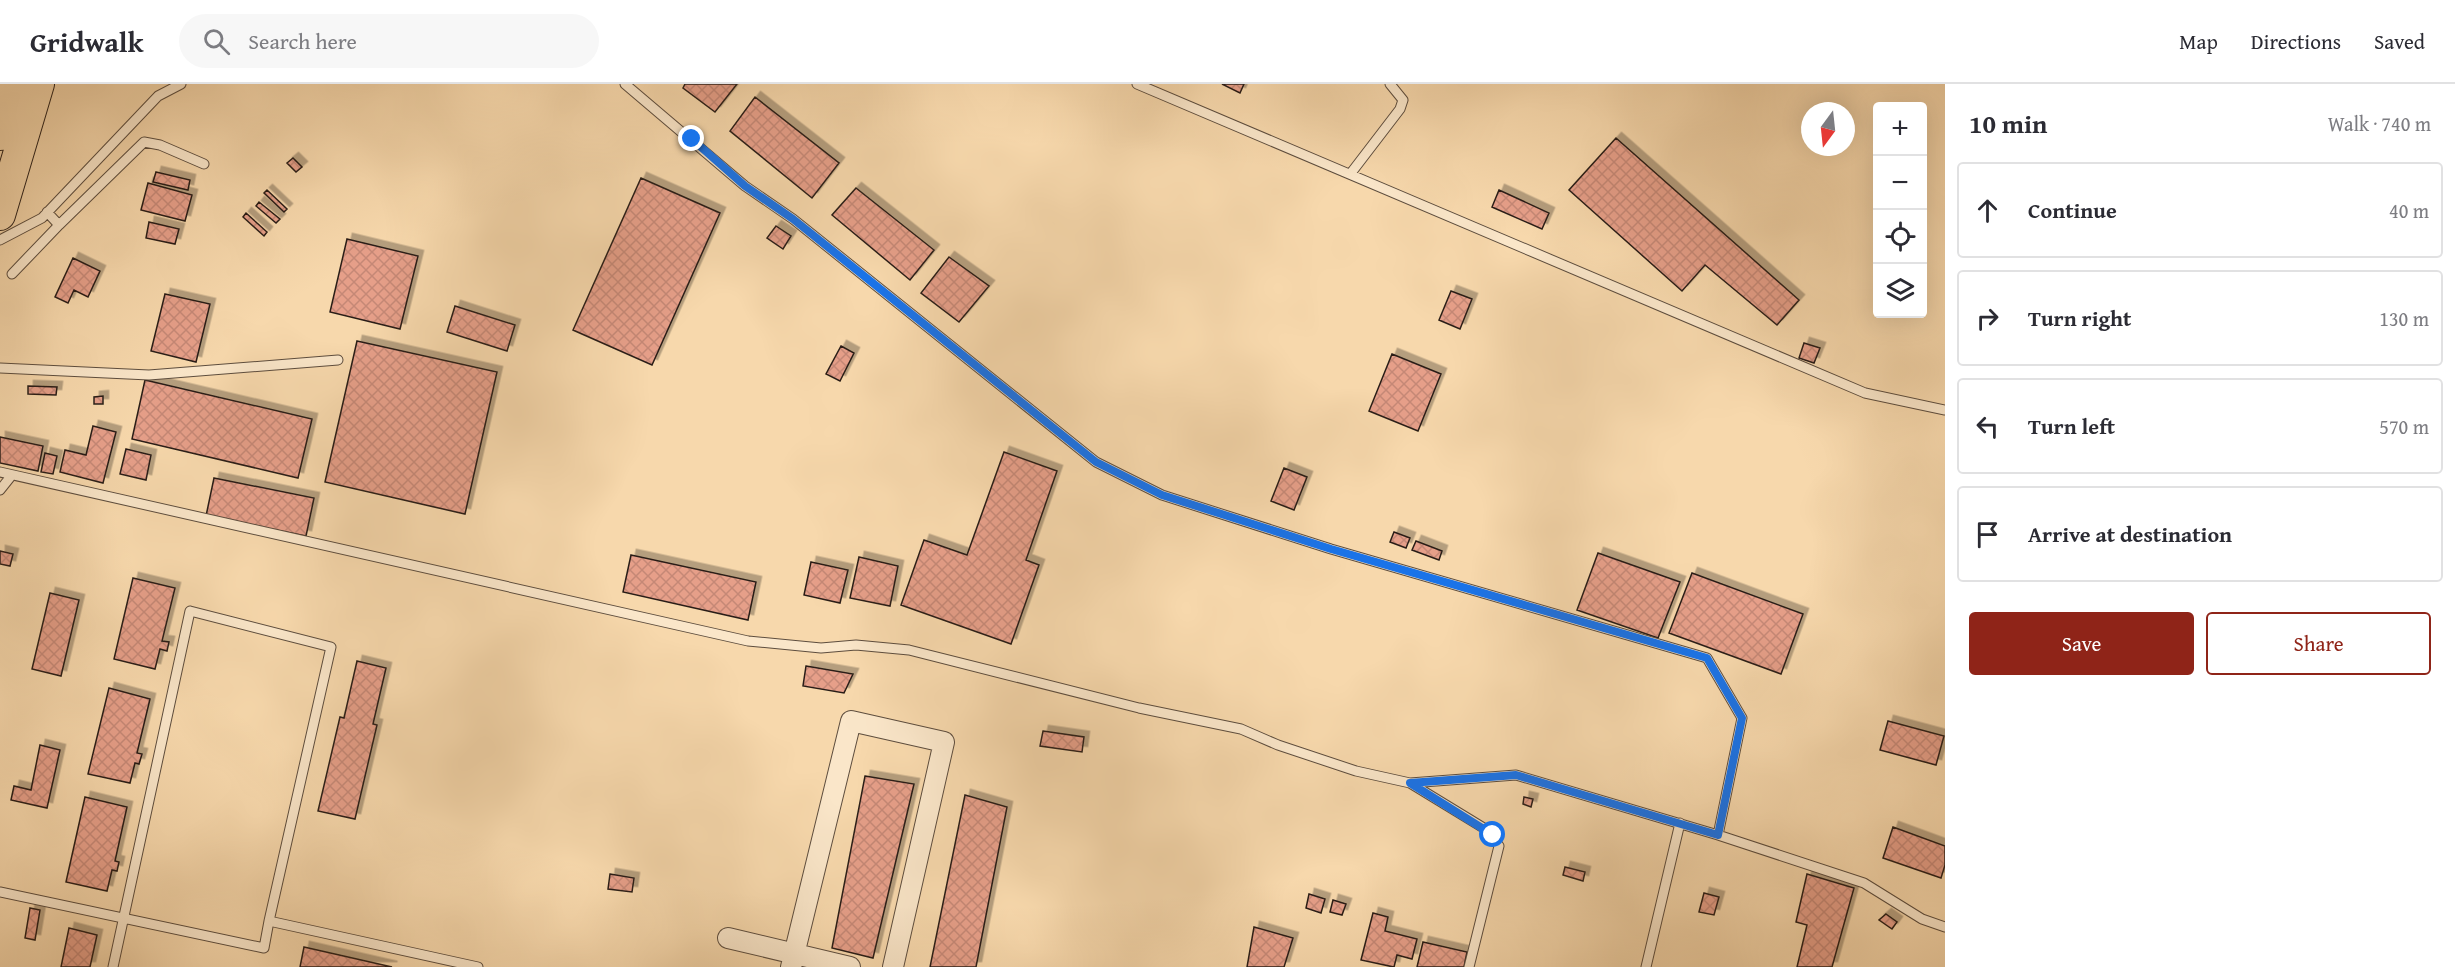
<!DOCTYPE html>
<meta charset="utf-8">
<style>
:root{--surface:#fff;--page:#f7f7f7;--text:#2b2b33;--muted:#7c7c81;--line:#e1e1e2;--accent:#8f2418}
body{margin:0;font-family:"Gentium Book Plus",serif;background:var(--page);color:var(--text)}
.controls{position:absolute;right:18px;top:18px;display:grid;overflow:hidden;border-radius:6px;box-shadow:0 6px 24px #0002}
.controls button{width:54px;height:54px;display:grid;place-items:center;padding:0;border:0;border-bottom:2px solid var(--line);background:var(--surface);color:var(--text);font:30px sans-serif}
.compass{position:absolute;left:1801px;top:18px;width:54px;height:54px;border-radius:50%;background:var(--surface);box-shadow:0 6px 24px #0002;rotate:195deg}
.stop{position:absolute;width:18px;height:18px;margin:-14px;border:4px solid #1a73e8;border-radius:50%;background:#fff}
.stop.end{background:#1a73e8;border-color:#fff;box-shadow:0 2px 6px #0008}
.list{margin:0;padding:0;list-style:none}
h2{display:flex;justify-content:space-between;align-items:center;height:78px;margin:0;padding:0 24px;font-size:26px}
h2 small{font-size:20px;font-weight:400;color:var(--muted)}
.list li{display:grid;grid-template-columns:39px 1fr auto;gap:18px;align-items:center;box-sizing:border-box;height:96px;margin:0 12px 12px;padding:0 12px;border:2px solid var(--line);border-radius:6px}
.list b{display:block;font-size:22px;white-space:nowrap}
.list em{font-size:20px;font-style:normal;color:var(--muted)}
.actions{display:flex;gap:12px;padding:18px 24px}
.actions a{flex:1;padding:14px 0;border:2px solid var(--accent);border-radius:6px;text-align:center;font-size:21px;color:var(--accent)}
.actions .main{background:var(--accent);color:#fff}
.icon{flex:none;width:33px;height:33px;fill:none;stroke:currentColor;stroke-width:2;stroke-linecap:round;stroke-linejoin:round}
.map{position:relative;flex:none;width:1945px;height:883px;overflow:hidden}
header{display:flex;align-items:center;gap:36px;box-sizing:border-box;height:84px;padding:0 30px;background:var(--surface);border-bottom:2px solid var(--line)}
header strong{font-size:28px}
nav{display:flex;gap:33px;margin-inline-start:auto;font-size:21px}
.search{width:420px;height:54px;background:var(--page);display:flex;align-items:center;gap:15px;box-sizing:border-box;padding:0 21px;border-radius:33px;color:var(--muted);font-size:22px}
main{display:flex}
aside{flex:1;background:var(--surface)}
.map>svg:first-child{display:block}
.building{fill:url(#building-cross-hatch);stroke:#2a1f19;stroke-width:1.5;filter:url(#shadow)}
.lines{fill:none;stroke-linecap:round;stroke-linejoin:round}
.service-casing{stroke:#5d4d3e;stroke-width:11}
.minor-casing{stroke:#5d4d3e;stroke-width:22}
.primary-casing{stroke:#2a1f19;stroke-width:32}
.service{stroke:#fae6c9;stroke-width:9}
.minor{stroke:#fae6c9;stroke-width:20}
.primary{stroke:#f7d8ac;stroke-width:30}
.route{stroke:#1a73e8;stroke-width:8}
</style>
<header>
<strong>Gridwalk</strong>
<div class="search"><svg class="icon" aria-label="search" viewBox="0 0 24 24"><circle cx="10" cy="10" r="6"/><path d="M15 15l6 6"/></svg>Search here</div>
<nav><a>Map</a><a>Directions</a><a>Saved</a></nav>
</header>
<main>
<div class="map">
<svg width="1945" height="883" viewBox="0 0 1945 883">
<defs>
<pattern id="building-cross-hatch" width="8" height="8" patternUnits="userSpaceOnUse" patternTransform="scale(1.5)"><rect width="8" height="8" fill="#e69f89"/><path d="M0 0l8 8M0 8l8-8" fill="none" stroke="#c58876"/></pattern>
<filter id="shadow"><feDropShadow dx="5.5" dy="-5.5" stdDeviation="0" flood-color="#0004"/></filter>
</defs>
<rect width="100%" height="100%" fill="#f7d8ac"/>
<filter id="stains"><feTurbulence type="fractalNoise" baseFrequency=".00333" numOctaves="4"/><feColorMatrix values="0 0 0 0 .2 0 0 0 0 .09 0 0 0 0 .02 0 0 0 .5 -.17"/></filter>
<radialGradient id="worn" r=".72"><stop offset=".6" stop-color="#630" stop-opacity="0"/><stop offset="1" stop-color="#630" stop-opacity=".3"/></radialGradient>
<path class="building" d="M685 0H737L715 28 683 4Z
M1222 0H1244L1240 9Z
M755 13 839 79 812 114 730 47Z
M1616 54 1799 216 1777 241 1705 181 1682 207 1569 106Z
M293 74 302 83 296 88 287 79Z
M156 88 190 96 188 106 153 98Z
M641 94 720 129 652 281 573 246Z
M148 99 192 111 185 137 141 126Z
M856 104 934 166 910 196 832 131Z
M267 106 287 125 284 128 264 109Z
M1499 106 1549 129 1542 145 1492 123Z
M259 118 280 135 276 139 256 122Z
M246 129 267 148 264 152 243 133Z
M149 138 179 145 175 160 146 154Z
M776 142 791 152 783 165 767 154Z
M347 155 418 172 400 245 330 228Z
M949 173 989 202 959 238 921 209Z
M73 174 100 187 88 213 74 206 68 219 55 213Z
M1451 207 1472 215 1460 245 1439 236Z
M165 210 210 220 196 278 151 267Z
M455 222 515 241 507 267 447 248Z
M357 257 497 288 465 430 325 398Z
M1804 259 1820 264 1814 279 1799 274Z
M841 262 854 269 840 297 826 290Z
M1392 270 1441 290 1418 347 1369 327Z
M145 296 312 335 298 394 132 355Z
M28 302 57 303 56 311 28 310Z
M103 312V320H94V313Z
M93 342 116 348 103 399 60 388 65 366 86 371Z
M0 353 43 362 38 387 0 379Z
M126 365 151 371 146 396 120 390Z
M1004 368 1057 387 1026 476 1039 481 1011 560 901 521 924 456 967 471Z
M45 369 57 372 53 390 41 388Z
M1284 384 1307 393 1294 426 1271 417Z
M214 394 314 414 306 452 206 432Z
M1394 448 1410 454 1406 464 1390 458Z
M1416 457 1442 467 1439 476 1412 466Z
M0 467 13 470 10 482 0 480Z
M1598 469 1680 498 1658 554 1577 526Z
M631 471 756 498 748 536 623 508Z
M859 473 898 482 890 522 850 514Z
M811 478 848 486 840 519 804 511Z
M1692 489 1803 530 1781 590 1669 549Z
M133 494 175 504 162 557 169 558 167 567 160 565 155 585 114 575Z
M50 509 79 516 61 592 32 585Z
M357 577 386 584 373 640 377 641 355 735 318 727 340 633 344 634Z
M806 582 853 590 844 609 803 602Z
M109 604 150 615 137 669 142 670 139 680 135 679 130 699 88 690Z
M1888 637 1944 652 1936 681 1880 666Z
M1043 647 1084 653 1082 668 1040 662Z
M40 661 60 666 47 724 11 716 14 702 31 706Z
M865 692 914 700 873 874 832 864Z
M965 711 1007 723 976 883H930Z
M85 713 127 723 115 777 119 778 117 787 112 786 107 807 66 798Z
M1524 713 1533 715 1531 723 1523 720Z
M1893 743 1945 762V781L1941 794 1883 774Z
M1565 783 1585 788 1583 797 1563 791Z
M610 790 634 794 632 808 608 805Z
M1807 790 1854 804 1832 883H1797L1807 841 1796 838Z
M1704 809 1719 813 1714 831 1699 828Z
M1309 810 1325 815 1321 829 1306 824Z
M1333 816 1346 820 1342 831 1330 828Z
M30 824 40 826 35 856 25 854Z
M1373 829 1388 833 1385 847 1417 855 1412 875 1397 871 1394 883 1361 876Z
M1886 830 1897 838 1892 845 1879 836Z
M1254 843 1293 854 1284 883H1247Z
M69 844 97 851 90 883H61Z
M1423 858 1467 868 1464 883H1417Z
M304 863 392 883H300Z"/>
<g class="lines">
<g class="service-casing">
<path id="service" d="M1137 0 1865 309 1945 326
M1351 89 1400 25 1403 16 1390 0
M47 128 59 141 144 58 160 61 204 80
M0 156 42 134 158 12 181 0
M12 190 59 141
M0 284 149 291 338 276
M0 388 748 557 821 564 856 561 909 566 1139 624 1241 645 1278 661 1356 687 1410 699 1516 691 1718 751 1742 634 1707 574 1331 465 1162 411 1096 378 793 135 745 102 625 0
M0 406 12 391
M1410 699 1487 746 1499 762 1469 883
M1718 751 1864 799 1922 835 1945 843
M0 808 264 864 269 837 478 883
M113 883 190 527 331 563 269 837
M1646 883 1680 739"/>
</g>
<g class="minor-casing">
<path id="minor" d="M728 854 850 883
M791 883 851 637 944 658 893 883"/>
</g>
<g class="primary-casing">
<path id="primary" d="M0 51 15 0
M0 131 39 0"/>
</g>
<use href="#service" class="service"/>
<use href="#minor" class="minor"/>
<use href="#primary" class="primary"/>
</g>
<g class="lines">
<path class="route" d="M692 55 745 102 793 135 1096 378 1162 411 1331 465 1707 574 1742 634 1718 751 1516 691 1410 699 1493 751"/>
</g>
<rect width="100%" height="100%" filter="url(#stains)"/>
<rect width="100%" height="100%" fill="url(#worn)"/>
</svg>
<div class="controls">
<button>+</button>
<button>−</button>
<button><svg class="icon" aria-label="locate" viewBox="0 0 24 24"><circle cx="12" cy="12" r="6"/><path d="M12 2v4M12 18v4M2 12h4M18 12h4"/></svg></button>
<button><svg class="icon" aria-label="layers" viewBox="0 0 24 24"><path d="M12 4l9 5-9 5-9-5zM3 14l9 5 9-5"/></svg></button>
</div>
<svg class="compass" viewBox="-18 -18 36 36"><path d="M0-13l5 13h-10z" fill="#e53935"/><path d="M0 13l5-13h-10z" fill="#7c7c81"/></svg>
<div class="stop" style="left:1493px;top:751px"></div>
<div class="stop end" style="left:692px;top:55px"></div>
</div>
<aside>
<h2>10 min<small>Walk · 740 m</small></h2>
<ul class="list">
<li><svg class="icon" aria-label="ahead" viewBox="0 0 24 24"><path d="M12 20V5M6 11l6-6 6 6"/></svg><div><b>Continue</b></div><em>40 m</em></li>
<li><svg class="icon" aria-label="right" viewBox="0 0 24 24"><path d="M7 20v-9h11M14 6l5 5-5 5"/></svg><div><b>Turn right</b></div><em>130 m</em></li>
<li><svg class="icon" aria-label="left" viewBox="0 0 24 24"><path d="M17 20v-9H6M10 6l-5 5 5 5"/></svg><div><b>Turn left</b></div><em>570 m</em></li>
<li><svg class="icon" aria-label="arrive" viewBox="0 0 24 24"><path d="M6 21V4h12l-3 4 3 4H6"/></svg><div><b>Arrive at destination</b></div></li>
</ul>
<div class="actions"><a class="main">Save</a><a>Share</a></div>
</aside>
</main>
